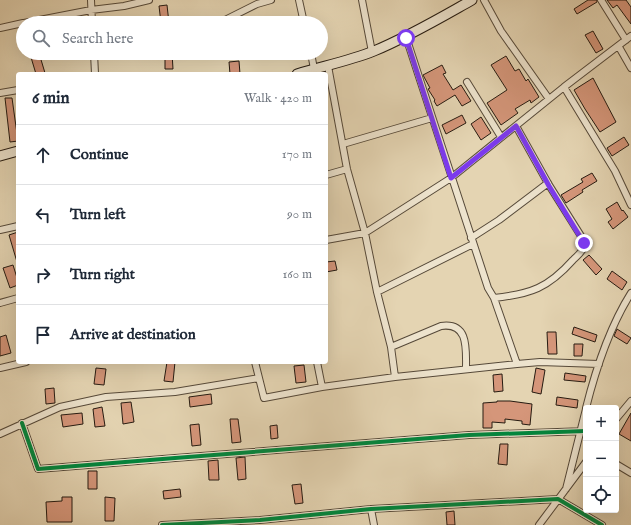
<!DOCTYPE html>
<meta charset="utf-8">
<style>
:root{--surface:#fff;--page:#f2f2f3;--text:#1f2937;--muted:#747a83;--line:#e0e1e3}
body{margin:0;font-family:"IM FELL English",serif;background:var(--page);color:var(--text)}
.controls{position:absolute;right:12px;bottom:12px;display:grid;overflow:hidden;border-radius:4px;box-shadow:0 4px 16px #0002}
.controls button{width:36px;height:36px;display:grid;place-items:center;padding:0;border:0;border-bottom:1px solid var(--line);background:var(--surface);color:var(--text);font:20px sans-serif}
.stop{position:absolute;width:12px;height:12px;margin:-9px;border:3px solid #7c3aed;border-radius:50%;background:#fff}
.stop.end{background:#7c3aed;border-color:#fff;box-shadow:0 1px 4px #0008}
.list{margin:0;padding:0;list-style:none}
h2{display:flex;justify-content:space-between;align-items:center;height:52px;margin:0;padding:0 16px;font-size:17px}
h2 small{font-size:13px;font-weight:400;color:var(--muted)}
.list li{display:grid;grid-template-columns:26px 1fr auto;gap:12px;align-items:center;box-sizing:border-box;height:60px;padding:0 16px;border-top:1px solid var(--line)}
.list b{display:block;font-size:15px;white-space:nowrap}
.list em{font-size:13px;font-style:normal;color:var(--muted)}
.icon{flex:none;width:22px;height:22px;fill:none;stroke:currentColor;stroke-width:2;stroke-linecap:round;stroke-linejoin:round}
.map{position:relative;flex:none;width:631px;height:525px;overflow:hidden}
.search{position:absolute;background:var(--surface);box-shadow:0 4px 16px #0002;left:16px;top:16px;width:312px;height:44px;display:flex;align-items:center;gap:10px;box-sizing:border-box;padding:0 14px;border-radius:22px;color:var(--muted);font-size:15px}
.panel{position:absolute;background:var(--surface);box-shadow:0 4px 16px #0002;left:16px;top:72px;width:312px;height:292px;border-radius:4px}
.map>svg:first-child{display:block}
.building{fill:#d5967a;stroke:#261b11}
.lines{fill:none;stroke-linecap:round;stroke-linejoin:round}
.street-casing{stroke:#564939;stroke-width:8}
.secondary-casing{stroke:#261b11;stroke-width:11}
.street{stroke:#ede3cd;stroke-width:6}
.secondary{stroke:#ede3cd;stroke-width:9}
.cycleway-casing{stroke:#ede3cd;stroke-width:6}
.cycleway{stroke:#00873e;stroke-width:4}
.route{stroke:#7c3aed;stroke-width:5}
</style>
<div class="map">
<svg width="631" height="525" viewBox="0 0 631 525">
<rect width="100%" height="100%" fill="#e4d4b2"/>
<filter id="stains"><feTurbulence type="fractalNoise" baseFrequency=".005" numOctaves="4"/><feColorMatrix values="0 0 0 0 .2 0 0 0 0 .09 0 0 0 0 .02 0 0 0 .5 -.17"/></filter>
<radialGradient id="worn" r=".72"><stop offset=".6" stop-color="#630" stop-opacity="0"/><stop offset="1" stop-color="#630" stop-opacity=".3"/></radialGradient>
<path class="building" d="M588 0H597V2L577 14 574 9Z
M607 0H626L631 7V24L617 5 613 8Z
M167 5 169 23H161L159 6Z
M593 31 603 49 596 53 585 35Z
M36 53H39L45 73 36 74 30 54Z
M165 53H172L173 69H165Z
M506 56 515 71 519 69 526 81 528 79 539 97 531 103 530 100 515 109 518 113 501 125 487 103 507 90 491 65Z
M239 61 240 74H230L229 62Z
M442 65 446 73 443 74 453 90 461 85 471 101 462 106 455 95 437 106 434 101 435 100 428 89 430 88 423 75Z
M593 78 616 122 600 132 585 109 574 90Z
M5 98H12L18 141 10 142Z
M462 115 466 123 446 134 442 125Z
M481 117 491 133 481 140 471 124Z
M624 137 629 145 612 156 607 148Z
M592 173 597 181 582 190 583 192 566 203 561 195 583 182 581 179Z
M617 202 622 211 623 210 628 217 613 229 608 222 612 219 606 209Z
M18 232V262H17L9 235Z
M589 255 602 269 596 275 583 260Z
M335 261 337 270 326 272V262Z
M13 265 18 281V285L10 288 3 268Z
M612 271 627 282 622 290 607 279Z
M574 327 597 335 595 342 572 334Z
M617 329 631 338 627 344 614 336Z
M547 332H556L557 354H548Z
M6 335 11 353 0 356V337Z
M574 344H583L582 356H574Z
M167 362H175L173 382 164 381Z
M304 365 306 382 296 383 294 366Z
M96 368 106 369 104 385 94 384Z
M536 368 545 370 541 394 532 392Z
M565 373 586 376 585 382 564 380Z
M502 374 503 391 494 392 493 375Z
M54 388 55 403 46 404 45 389Z
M211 394 212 404 190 407 189 397Z
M557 397 578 400 577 408 556 405Z
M497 401H510L532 404 530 425 522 424V421L505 419V423L492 422V428H483V403L497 402Z
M131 402 134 422 123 424 121 403Z
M102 407 105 426 95 427 93 409Z
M82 413 83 424 63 427 61 415Z
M631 413V441L619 434Z
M230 419H238L241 442 232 443Z
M199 424 201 445 192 446 190 425Z
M277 425 278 438 271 439 270 426Z
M500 444H508L507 465 498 464Z
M245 457 246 479 238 480 236 458Z
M218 460 219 480H209L208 461Z
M88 471H97V489H88Z
M301 484 303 503 295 504 292 485Z
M180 489 181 497 164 499 163 491Z
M62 497H72V522H47L46 502 62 501Z
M105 497 115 498 114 521H105Z
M454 511 455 525H447L446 512Z"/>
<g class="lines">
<g class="street-casing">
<path id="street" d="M91 0 92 23
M299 0 304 23
M362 0 372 52
M484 0 501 31 549 99
M601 0 626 40
M24 23 91 10 124 6 149 0
M219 23 257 4 271 0
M0 28 23 23
M406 37 488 288 494 298 517 364
M619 47 631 68
M94 53 95 74
M311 53 314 69
M328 66 347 169 365 233 377 292 391 347 395 377
M467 82 501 137
M564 87 615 171 631 205
M0 93 18 90
M343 144 432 118
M326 175 347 169
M0 230 18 226
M471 238 499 220 548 183
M326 240 365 233 451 178 564 87 631 36
M377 292 473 244
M494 298C531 294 548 288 573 260 582 251 587 249 581 236L549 185 516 126
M0 303 18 298
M391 347 441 326C469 322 466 349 466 369
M255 362 264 398 322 387 395 377 517 364 540 362 599 364
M317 362 322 387
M0 368 26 362
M586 408C596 368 609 328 631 293
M616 419 631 401
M22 423 38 469 175 458 469 435 586 431
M0 434 60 407 106 397 175 392 259 378
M616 464 631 473
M566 489 586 409
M371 509 374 525
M162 525 260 520 371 509 558 499 602 525
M539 525 586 462"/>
</g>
<g class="secondary-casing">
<path id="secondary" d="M297 74C323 66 349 61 374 51 408 37 440 18 472 0
M0 156 18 151"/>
</g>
<use href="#street" class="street"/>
<use href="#secondary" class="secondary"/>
<g class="cycleway-casing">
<path id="cycleway" d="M22 423 38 469 175 458 469 435 586 431
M162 525 260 520 371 509 558 499 602 525"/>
</g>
<use href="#cycleway" class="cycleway"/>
</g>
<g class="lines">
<path class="route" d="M406 38 451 178 516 126 549 186 584 243"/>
</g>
<rect width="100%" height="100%" filter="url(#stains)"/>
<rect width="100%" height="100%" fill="url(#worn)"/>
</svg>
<div class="controls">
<button>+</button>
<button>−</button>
<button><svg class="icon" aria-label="locate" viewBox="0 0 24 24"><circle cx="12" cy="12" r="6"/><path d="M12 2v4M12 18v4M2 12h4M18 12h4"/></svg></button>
</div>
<div class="stop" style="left:406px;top:38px"></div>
<div class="stop end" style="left:584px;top:243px"></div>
<div class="search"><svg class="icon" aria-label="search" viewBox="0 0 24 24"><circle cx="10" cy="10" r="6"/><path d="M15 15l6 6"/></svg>Search here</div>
<section class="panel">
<h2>6 min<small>Walk · 420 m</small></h2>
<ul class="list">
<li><svg class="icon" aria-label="ahead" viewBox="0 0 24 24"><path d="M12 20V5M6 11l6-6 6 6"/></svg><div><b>Continue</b></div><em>170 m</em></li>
<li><svg class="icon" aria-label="left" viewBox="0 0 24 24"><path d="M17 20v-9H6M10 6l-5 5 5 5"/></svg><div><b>Turn left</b></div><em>90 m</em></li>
<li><svg class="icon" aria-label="right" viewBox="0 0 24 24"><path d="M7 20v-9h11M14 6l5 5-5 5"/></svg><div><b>Turn right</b></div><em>160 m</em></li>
<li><svg class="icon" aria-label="arrive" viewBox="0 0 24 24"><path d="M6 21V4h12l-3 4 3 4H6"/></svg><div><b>Arrive at destination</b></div></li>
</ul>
</section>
</div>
